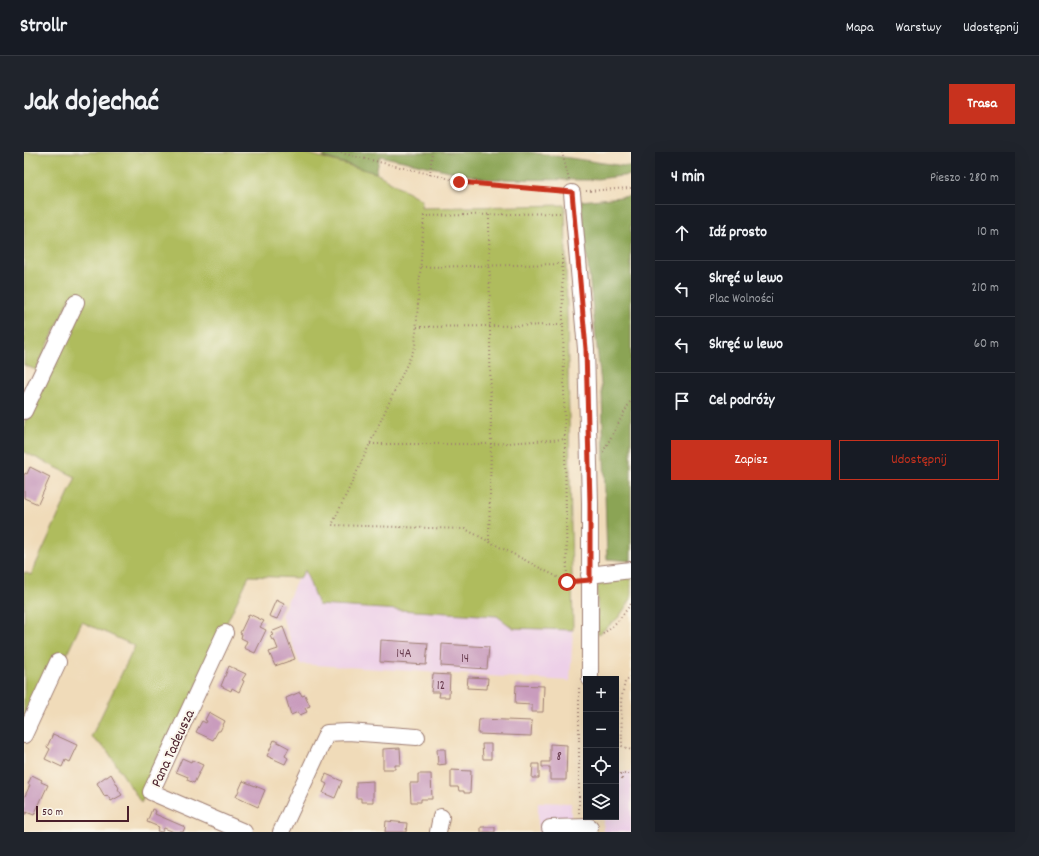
<!DOCTYPE html>
<html lang="pl">
<meta charset="utf-8">
<style>
:root{--surface:#171b24;--page:#20242c;--text:#f1f3f6;--muted:#9ea1a6;--line:#363941;--accent:#c8321e}
body{margin:0;font-family:Dekko,sans-serif;background:var(--page);color:var(--text)}
.controls{position:absolute;right:12px;bottom:12px;display:grid;overflow:hidden;border-radius:0px;box-shadow:0 4px 16px #0002}
.controls button{width:36px;height:36px;display:grid;place-items:center;padding:0;border:0;border-bottom:1px solid var(--line);background:var(--surface);color:var(--text);font:20px sans-serif}
.scale{position:absolute;left:12px;bottom:10px;width:93px;box-sizing:border-box;padding-left:4px;border:2px solid #4a1f2b;border-top:0;font-size:11px;line-height:14px;white-space:nowrap;color:#4a1f2b;-webkit-text-stroke:3px #fbf7ec;paint-order:stroke}
.stop{position:absolute;width:12px;height:12px;margin:-9px;border:3px solid #c8321e;border-radius:50%;background:#fff}
.stop.end{background:#c8321e;border-color:#fff;box-shadow:0 1px 4px #0008}
.list{margin:0;padding:0;list-style:none}
h2{display:flex;justify-content:space-between;align-items:center;height:52px;margin:0;padding:0 16px;font-size:17px}
h2 small{font-size:13px;font-weight:400;color:var(--muted)}
.list li{display:grid;grid-template-columns:26px 1fr auto;gap:12px;align-items:center;box-sizing:border-box;height:56px;padding:0 16px;border-top:1px solid var(--line)}
.list b{display:block;font-size:15px;white-space:nowrap}
.list p{margin:0;font-size:13px;white-space:nowrap;color:var(--muted)}
.list em{font-size:13px;font-style:normal;color:var(--muted)}
.actions{display:flex;gap:8px;padding:12px 16px}
.actions a{flex:1;padding:9px 0;border:1px solid var(--accent);border-radius:0px;text-align:center;font-size:14px;color:var(--accent)}
.actions .main{background:var(--accent);color:#fff}
.icon{flex:none;width:22px;height:22px;fill:none;stroke:currentColor;stroke-width:2;stroke-linecap:round;stroke-linejoin:round}
.map{position:relative;flex:none;width:607px;height:680px;overflow:hidden;border-radius:0px}
header{display:flex;align-items:center;gap:24px;box-sizing:border-box;height:56px;padding:0 20px;background:var(--surface);border-bottom:1px solid var(--line)}
header strong{font-size:19px}
nav{display:flex;gap:22px;margin-inline-start:auto;font-size:14px}
.intro{display:flex;align-items:center;justify-content:space-between;box-sizing:border-box;height:96px;padding:0 24px}
h1{margin:0;font-size:28px}
.button{padding:10px 18px;border-radius:0px;background:var(--accent);color:#fff;font-size:14px;font-weight:700}
main{display:flex;gap:24px;padding:0 24px}
aside{flex:1;background:var(--surface);border-radius:0px;box-shadow:0 4px 16px #0002}
.map>svg:first-child{display:block}
.built{fill:#edd0e8}
.green{fill:#afbc5d;stroke:#7c6e44}
.forest{fill:#8ba454;stroke:#6a6240}
.building{fill:#c99cbd}
.lines{fill:none;stroke-linecap:round;stroke-linejoin:round}
.minor-casing{stroke:#9d7d72;stroke-width:18}
.path{stroke:#9d7d72;stroke-width:2;stroke-dasharray:1 3;stroke-linecap:butt}
.minor{stroke:#fff;stroke-width:16}
.route{stroke:#c8321e;stroke-width:5}
.labels{text-anchor:middle;stroke-width:4;stroke-linejoin:round;paint-order:stroke}
.number-label{font-size:13px;fill:#6a3e50}
.street-label{font-size:15px;fill:#4a1f2b;stroke:#fbf7ec}
</style>
<header>
<strong>Strollr</strong>
<nav><a>Mapa</a><a>Warstwy</a><a>Udostępnij</a></nav>
</header>
<div class="intro"><h1>Jak dojechać</h1><a class="button">Trasa</a></div>
<main>
<div class="map">
<svg width="607" height="680" viewBox="0 0 607 680">
<rect width="100%" height="100%" fill="#fbf7ec"/>
<filter id="ink" filterUnits="userSpaceOnUse"><feTurbulence type="fractalNoise" baseFrequency=".025" numOctaves="2"/><feDisplacementMap in="SourceGraphic" scale="8" xChannelSelector="R" yChannelSelector="G"/><feConvolveMatrix kernelMatrix="1 2 1 2 8 2 1 2 1" color-interpolation-filters="sRGB"/></filter>
<filter id="wash" filterUnits="userSpaceOnUse"><feTurbulence type="fractalNoise" baseFrequency=".012" numOctaves="4" result="noise"/><feDisplacementMap in="SourceGraphic" scale="16" xChannelSelector="R" yChannelSelector="G"/><feGaussianBlur stdDeviation="0.9" result="paint"/><feColorMatrix in="noise" values="0 0 0 0 0 0 0 0 0 0 0 0 0 0 0 0 0 1.4 0 .05"/><feComposite in="paint" operator="in"/></filter>
<g filter="url(#wash)">
<rect width="100%" height="100%" fill="#f0dbb9"/>
<path class="built" d="M281 418 473 464 489 476 549 478 546 529 276 512 257 463 274 426H276Z
M592 620H607V680H580V665H592Z
M514 650 547 651V680H514Z"/>
<path class="green" d="M0 0H278L352 21 398 48 397 56 541 53 549 478 489 476 473 464 294 453 281 418 276 426 225 424 117 651 83 598 67 585 111 494 58 470 42 504 30 502 0 568V420L7 423 52 325 0 300 1 269 58 143 46 146 12 218 0 213Z
M607 423V447L595 465 574 483 573 436 580 427Z"/>
<path class="forest" d="M303 0H505L607 15V23L564 28 463 27 356 4 352 21 299 5Z
M607 44V409L583 407 578 241 557 49Z"/>
<g id="blocks">
<path class="building" d="M6 315 26 325 14 352 0 346V324L1 321 3 322Z
M252 448 260 452 253 467 245 464Z
M225 462 240 469 236 475 242 478 231 501 220 496 223 489 217 486 218 482 216 481Z
M259 475 271 507 251 514 245 500 254 497 250 487 248 488 246 484 249 483 247 480Z
M357 488 404 491 402 513 356 510Z
M418 492 465 495 463 517 417 514Z
M205 514 222 522 218 528 220 529 215 540 208 536 207 539 197 534Z
M409 522 426 523 425 545H415L416 540H407Z
M444 525 464 526 463 537 443 536Z
M492 533 520 534 519 560H508V553L491 552Z
M276 540 278 544 281 543 286 554 281 556 283 560 276 563 274 560 267 563 262 546Z
M185 560 201 569 196 579H194L189 588 172 580 178 569 182 571 183 569 181 568Z
M455 567 508 569 507 584 454 582Z
M29 582 53 593 45 610 41 608 38 615 21 607 26 597 23 595Z
M250 588 265 596 261 604 264 606 261 612 243 604Z
M458 592H467V607H459Z
M526 592 543 593 542 628H526V615H518V610H526Z
M376 596 377 613H371V617H359V597Z
M413 597H421L422 612 414 613Z
M158 606 167 610 168 608 179 613 170 631 163 628 164 625 152 620Z
M509 612H515V626H508Z
M427 618 447 619 446 641H440V639H435L434 635H427Z
M87 622 95 636 94 637 98 643 87 649 83 643 81 645 73 631 81 625H83Z
M302 622 318 629 311 646 299 641 303 632 299 630Z
M394 622H407L408 647H397V650H387L386 631H394Z
M8 623 18 628 17 630 24 633 10 663 2 660V662H0V646L6 633 4 632Z
M219 629 241 638 234 655 212 645Z
M349 629V650H337V646H332V630Z
M128 657 132 659 131 662 161 675 159 680H150L140 676 138 680 133 679 135 675 123 670Z
M362 669 383 671 382 680H361Z
M457 675H471V680H457Z"/>
</g>
</g>
<g filter="url(#ink)">
<use href="#blocks" fill-opacity="0" stroke="#9d7d72" stroke-width="1"/>
<g class="lines">
<g class="minor-casing">
<path id="minor" d="M548 41 562 197 566 351V527
M0 259 52 150
M565 423 607 418
M201 481 127 640 220 680
M0 583 34 510
M526 676 566 675
M257 680 303 581 324 580 393 585
M414 680 417 665"/>
</g>
<path class="path" d="M313 0 435 29 534 39
M538 0 545 28
M406 23 408 0
M562 39 607 36
M536 61 400 64 391 195 308 373 441 377 543 430 553 429
M465 63 467 292 465 389
M538 103 543 430
M397 115 538 112
M393 175 539 173
M346 292H467L541 287
M579 300 607 248
M579 482 594 469 607 452
M607 525 601 530 597 548 598 594 607 598
M592 622H607
M598 622V627
M555 661V535"/>
<use href="#minor" class="minor"/>
</g>
</g>
<g class="lines" filter="url(#ink)">
<path class="route" d="M435 30 548 40 562 197 566 351V428L543 430"/>
</g>
<g class="labels">
<g class="number-label">
<text x="380" y="505">14A</text>
<text x="441" y="510">14</text>
<text x="417" y="537">12</text>
<text x="535" y="608">8</text>
</g>
<g class="street-label">
<text transform="translate(148 596) rotate(-65)" y="5">Pana Tadeusza</text>
</g>
</g>
</svg>
<div class="controls">
<button>+</button>
<button>−</button>
<button><svg class="icon" aria-label="locate" viewBox="0 0 24 24"><circle cx="12" cy="12" r="6"/><path d="M12 2v4M12 18v4M2 12h4M18 12h4"/></svg></button>
<button><svg class="icon" aria-label="layers" viewBox="0 0 24 24"><path d="M12 4l9 5-9 5-9-5zM3 14l9 5 9-5"/></svg></button>
</div>
<div class="scale">50 m</div>
<div class="stop" style="left:543px;top:430px"></div>
<div class="stop end" style="left:435px;top:30px"></div>
</div>
<aside>
<h2>4 min<small>Pieszo · 280 m</small></h2>
<ul class="list">
<li><svg class="icon" aria-label="ahead" viewBox="0 0 24 24"><path d="M12 20V5M6 11l6-6 6 6"/></svg><div><b>Idź prosto</b></div><em>10 m</em></li>
<li><svg class="icon" aria-label="left" viewBox="0 0 24 24"><path d="M17 20v-9H6M10 6l-5 5 5 5"/></svg><div><b>Skręć w lewo</b><p>Plac Wolności</p></div><em>210 m</em></li>
<li><svg class="icon" aria-label="left" viewBox="0 0 24 24"><path d="M17 20v-9H6M10 6l-5 5 5 5"/></svg><div><b>Skręć w lewo</b></div><em>60 m</em></li>
<li><svg class="icon" aria-label="arrive" viewBox="0 0 24 24"><path d="M6 21V4h12l-3 4 3 4H6"/></svg><div><b>Cel podróży</b></div></li>
</ul>
<div class="actions"><a class="main">Zapisz</a><a>Udostępnij</a></div>
</aside>
</main>
